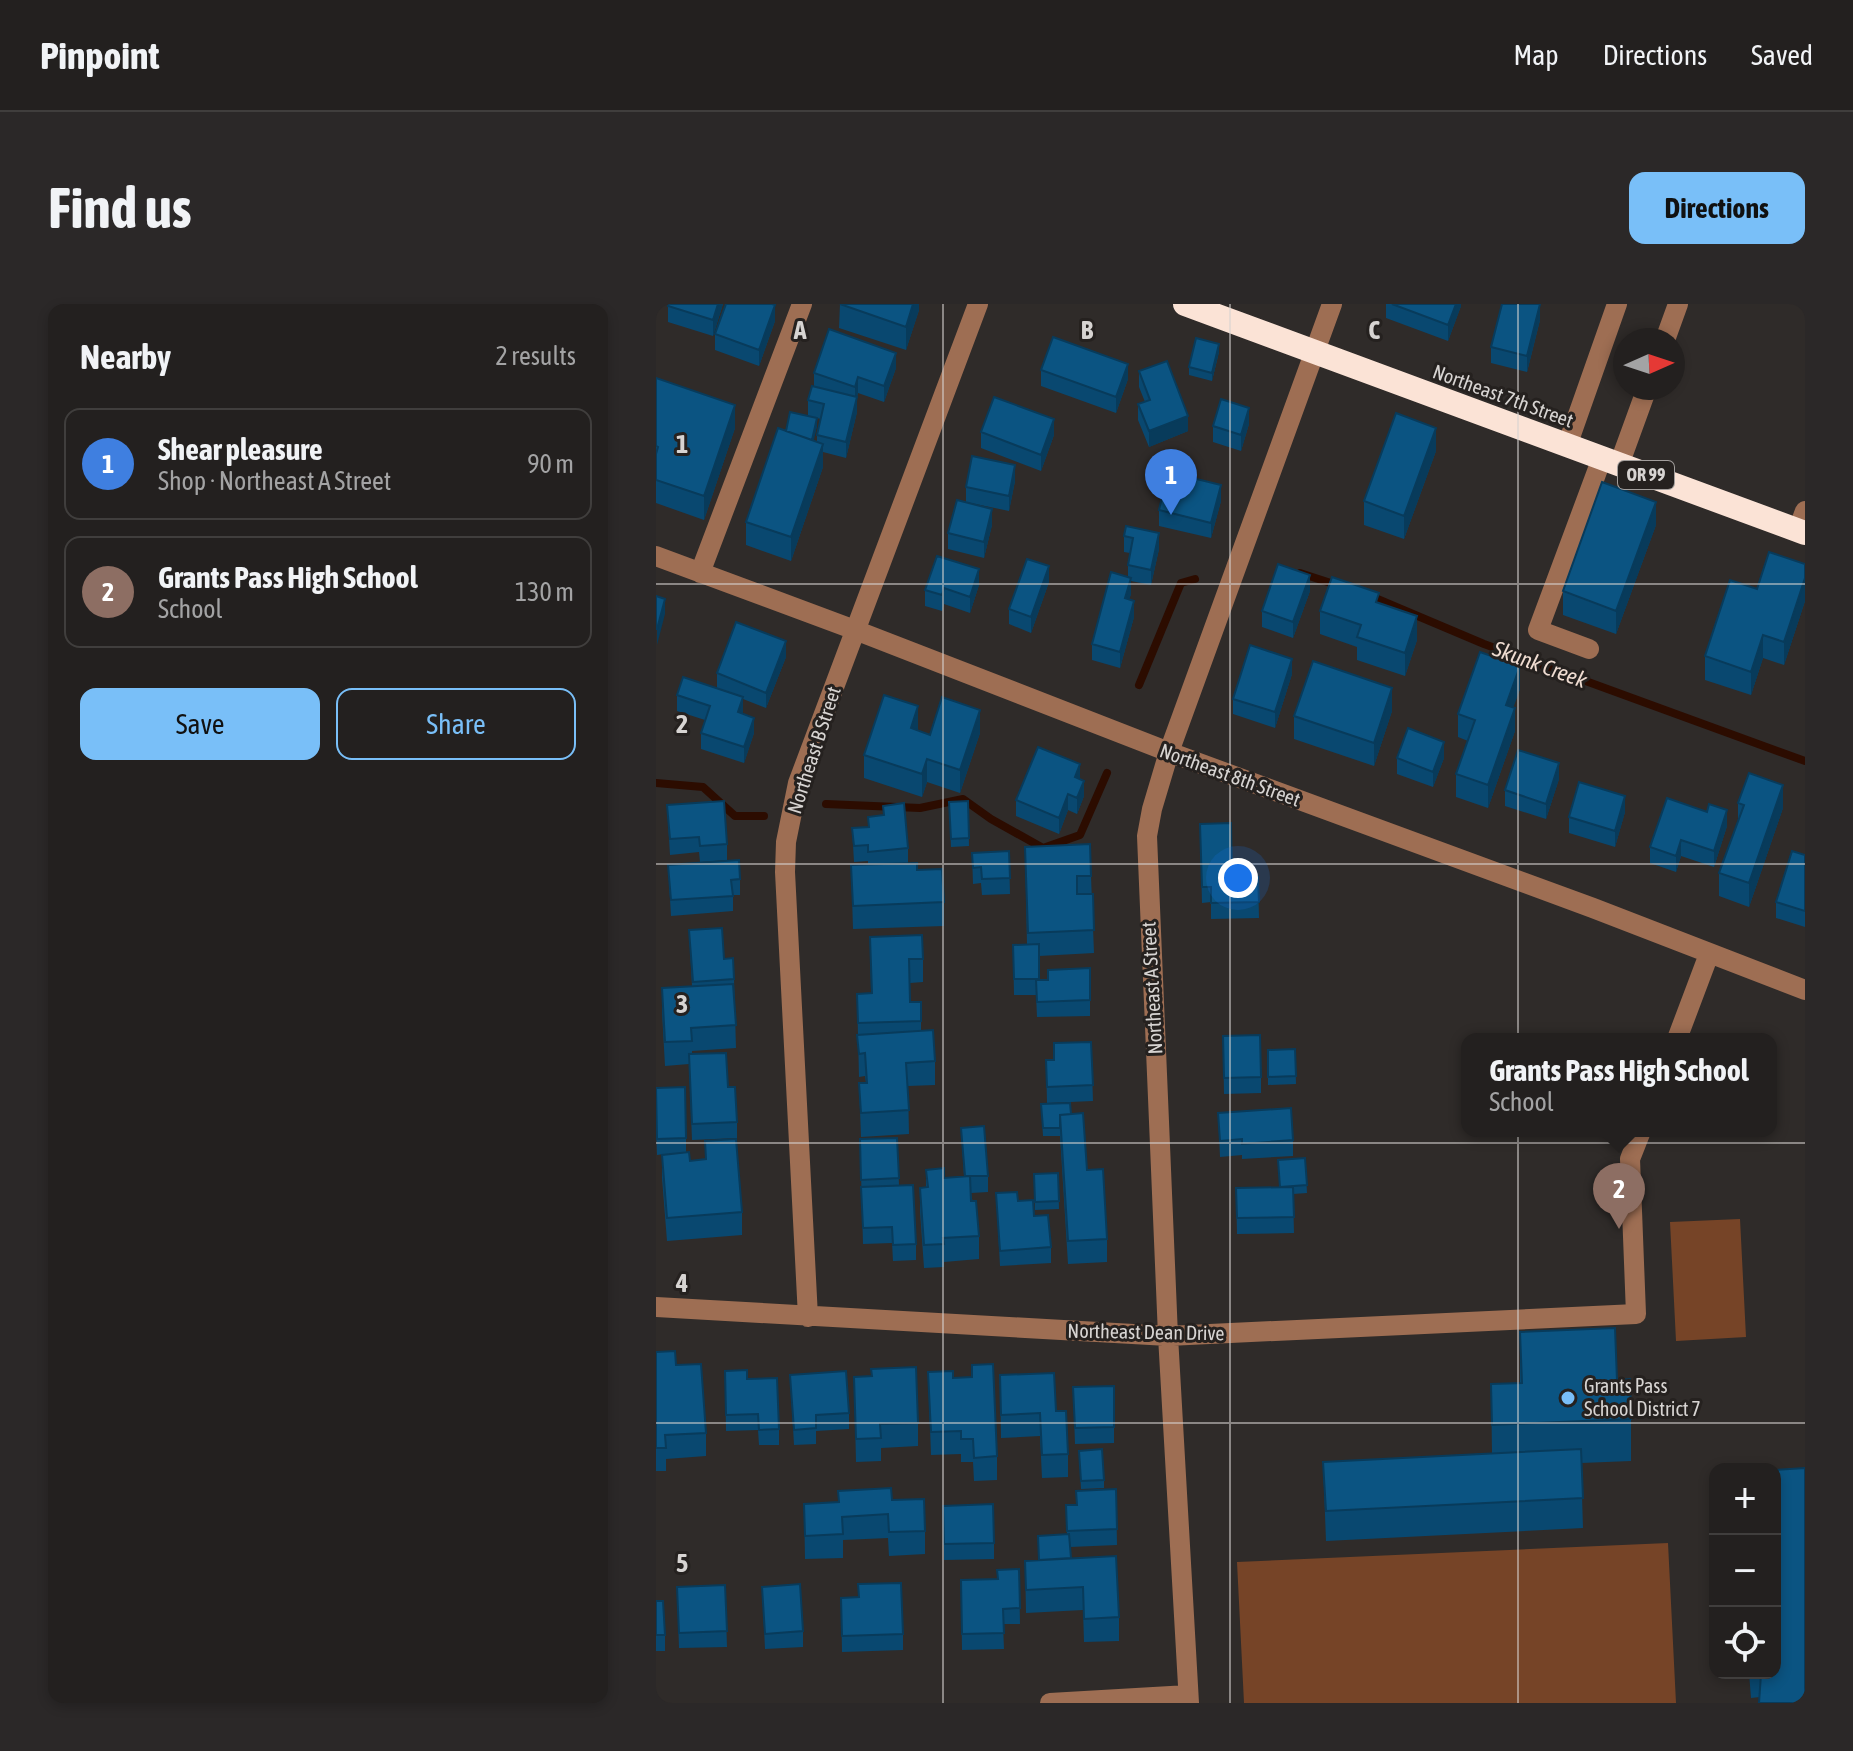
<!DOCTYPE html>
<meta charset="utf-8">
<style>
:root{--surface:#23201f;--page:#2b2828;--text:#f1f3f6;--muted:#a3a3a4;--line:#403e3d;--accent:#79bff8}
body{margin:0;font-family:"Asap Condensed",sans-serif;background:var(--page);color:var(--text)}
.controls{position:absolute;right:24px;bottom:24px;display:grid;overflow:hidden;border-radius:16px;box-shadow:0 4px 12px #0003}
.controls button{width:72px;height:72px;display:grid;place-items:center;padding:0;border:0;border-bottom:2px solid var(--line);background:var(--surface);color:var(--text);font:40px sans-serif}
.compass{position:absolute;left:957px;top:24px;width:72px;height:72px;border-radius:50%;background:var(--surface);box-shadow:0 4px 12px #0003;rotate:87deg}
.you{position:absolute;left:582px;top:574px;width:28px;height:28px;margin:-20px;border:6px solid #fff;border-radius:50%;background:#1a73e8;box-shadow:0 0 0 12px #1a73e833}
.badge{display:grid;place-items:center;width:52px;height:52px;border-radius:50%;background:var(--accent);color:#fff;font-size:26px;font-weight:700}
.pin{position:absolute;translate:-50% -66px;filter:drop-shadow(0 2px 4px #0008)}
.pin::after{content:'';position:absolute;top:42px;width:28px;height:24px;background:inherit;clip-path:polygon(0 0,100% 0,50% 100%)}
.popup{position:absolute;left:805px;top:729px;width:316px;height:104px;box-sizing:border-box;display:grid;place-content:center;border-radius:16px;background:var(--surface);filter:drop-shadow(0 2px 6px #0005);font-size:26px;white-space:nowrap;color:var(--muted)}
.popup b{font-size:30px;color:var(--text)}
.popup::after{content:'';position:absolute;left:50%;top:100%;margin-left:-16px;border:16px solid transparent;border-top-color:var(--surface)}
.list{margin:0;padding:0;list-style:none}
h2{display:flex;justify-content:space-between;align-items:center;height:104px;margin:0;padding:0 32px;font-size:34px}
h2 small{font-size:26px;font-weight:400;color:var(--muted)}
.list li{display:grid;grid-template-columns:52px 1fr auto;gap:24px;align-items:center;box-sizing:border-box;height:112px;margin:0 16px 16px;padding:0 16px;border:2px solid var(--line);border-radius:16px}
.list b{display:block;font-size:30px;white-space:nowrap}
.list p{margin:0;font-size:26px;white-space:nowrap;color:var(--muted)}
.list em{font-size:26px;font-style:normal;color:var(--muted)}
.actions{display:flex;gap:16px;padding:24px 32px}
.actions a{flex:1;padding:18px 0;border:2px solid var(--accent);border-radius:16px;text-align:center;font-size:28px;color:var(--accent)}
.actions .main{background:var(--accent);color:#111}
.icon{flex:none;width:44px;height:44px;fill:none;stroke:currentColor;stroke-width:2;stroke-linecap:round;stroke-linejoin:round}
.map{position:relative;flex:none;width:1149px;height:1399px;overflow:hidden;border-radius:16px}
header{display:flex;align-items:center;gap:48px;box-sizing:border-box;height:112px;padding:0 40px;background:var(--surface);border-bottom:2px solid var(--line)}
header strong{font-size:38px}
nav{display:flex;gap:44px;margin-inline-start:auto;font-size:28px}
.intro{display:flex;align-items:center;justify-content:space-between;box-sizing:border-box;height:192px;padding:0 48px}
h1{margin:0;font-size:56px}
.button{padding:20px 36px;border-radius:16px;background:var(--accent);color:#111;font-size:28px;font-weight:700}
main{display:flex;gap:48px;padding:0 48px}
aside{flex:1;background:var(--surface);border-radius:16px;box-shadow:0 4px 12px #0003}
.map>svg:first-child{display:block}
.green{fill:#764427}
.lines{fill:none;stroke-linecap:round;stroke-linejoin:round}
.stream{stroke:#2c0c00;stroke-width:8}
.minor{stroke:#9e6e53;stroke-width:20}
.highway{stroke:#fbe3d6;stroke-width:24}
.wall{fill:#094870;fill-rule:evenodd}
.shaded-wall{fill:#083b5b}
.building{fill:#0b5482;stroke:#083b5b;stroke-width:2}
.grid{fill:none;stroke:#d7d4d2;stroke-width:2;stroke-opacity:0.55}
.poi-dot{fill:#79bff8;stroke:#25211f;stroke-width:3}
.labels{text-anchor:middle;stroke-width:6;stroke-linejoin:round;paint-order:stroke}
.shield{fill:#25211f;stroke:#a29e9c;stroke-width:2}
.shield-label{font-size:18px;font-weight:bold;fill:#d7d4d2}
.street-label{font-size:20px;fill:#d7d4d2;stroke:#25211f}
.poi-label{font-size:20px;fill:#d7d4d2;stroke:#25211f;text-anchor:start}
.water-label{font-size:22px;font-style:italic;fill:#f0ddd2;stroke:#25211f}
.grid-label{font-size:26px;text-anchor:middle;font-weight:bold;fill:#d7d4d2;stroke:#25211f;stroke-width:6;stroke-linejoin:round;paint-order:stroke}
</style>
<header>
<strong>Pinpoint</strong>
<nav><a>Map</a><a>Directions</a><a>Saved</a></nav>
</header>
<div class="intro"><h1>Find us</h1><a class="button">Directions</a></div>
<main>
<aside>
<h2>Nearby<small>2 results</small></h2>
<ul class="list">
<li><span class="badge" style="background:#3f7fe0">1</span><div><b>Shear pleasure</b><p>Shop · Northeast A Street</p></div><em>90 m</em></li>
<li><span class="badge" style="background:#8d6e63">2</span><div><b>Grants Pass High School</b><p>School</p></div><em>130 m</em></li>
</ul>
<div class="actions"><a class="main">Save</a><a>Share</a></div>
</aside>
<div class="map">
<svg width="1149" height="1399" viewBox="0 0 1149 1399">
<rect width="100%" height="100%" fill="#2f2b29"/>
<path class="green" d="M1084 915 1090 1033 1020 1037 1014 918Z
M1012 1239 1020 1399H588L581 1258Z"/>
<g class="lines">
<path class="stream" d="M644 269 684 282
M712 291 828 340 1149 457
M483 381 525 279 539 275
M0 479 47 483 79 512H108
M170 500 264 504 307 495 335 515 387 544 424 531 451 469"/>
<path class="minor" d="M1009 36 1022 0
M911 142 961 0
M963 161 991 84
M1142 226 1149 207
M0 252 199 326 513 448 937 604 1149 686
M44 269 146 0
M933 345 882 326 946 154
M1021 735 1053 650
M0 1003 512 1032 980 1010 974 855 985 827
M152 1013 129 568 130 538 142 479 322 0
M394 1399 532 1391
M533 1399 512 1032 491 532 496 505 513 448 676 0"/>
<path class="highway" d="M529 0 1149 229"/>
</g>
<path class="wall" d="M67 0 57 32 12 18V2Z
M184 0H263V6L250 46 183 24Z
M730 0H805V2L792 37 730 14Z
M884 16 871 68 835 59V43Z
M119 17 103 62 59 46V30Z
M563 48 556 77 533 71V63Z
M240 64 228 98 202 89 201 93V108L190 154 167 148V163L135 257 90 241V218L130 127 152 112V96L158 82V69ZM161 114 165 115 161 131V138L157 136 161 122Z
M385 66 472 75 460 109 385 82Z
M483 67 532 127 493 143 482 116V100L489 98 483 83Z
M0 74 79 124 48 216 0 199Z
M593 120 585 147 557 138V122Z
M325 128 398 131 385 167 325 144Z
M780 147 748 235 708 221V197Z
M359 177 353 207 310 198V183Z
M565 197 555 234 503 222V206Z
M336 221 328 254 292 245V229Z
M1000 221 960 330 907 311V287Z
M470 222 503 245 495 281 475 277V290L473 295 478 313 464 364 436 356V340L472 273V261L474 249 468 248V232Z
M1149 260V297L1128 361 1107 354 1095 391 1049 376V352L1101 285Z
M393 278 375 329 353 320V305Z
M323 281 314 309 288 300 286 307 269 302V286Z
M654 287 637 334 606 323V307Z
M723 299 761 336 749 372 701 356V343L664 330V307Z
M130 353 110 404 87 395V410L98 429 88 459 45 445V429L49 416 21 407V391L61 384V369Z
M636 370 619 424 577 410V395Z
M864 385 857 403 859 427 832 504 800 493V470L812 437 802 433V410Z
M736 407 718 462 638 435V412Z
M261 427 274 431 324 429 304 489 271 478 266 493 208 474V451Z
M741 454H788L777 483 741 470Z
M424 475 428 492 421 510 412 506 403 530 360 512V496Z
M903 475 890 515 849 502V486Z
M312 497 313 542 295 543 293 498Z
M1082 499 1127 504 1093 603 1063 592V569L1082 517Z
M11 501 71 540V556L44 558 43 548 14 551Z
M227 502 252 544V559L261 566 288 598V622L197 625 195 561H212V557L198 558 196 524 212 523V513L227 511Z
M969 508 959 543 913 529V513Z
M544 520 576 573H602L603 614 555 615V598L546 599Z
M1071 522 1058 563 1025 552 1020 568 994 559V543Z
M369 543 435 572 438 649 383 652V676H392L434 664V712L381 713 380 691H358L357 641H371Z
M353 547 354 590 326 591 325 579 317 580 316 549Z
M1149 551V623L1120 614V598Z
M12 561 84 575V591H77V607L15 612Z
M33 626 68 655 78 675 80 744 36 747V750L72 783 81 818V834L36 836 33 760 9 762 6 708V684L36 682Z
M214 633 267 655V678L254 679V698H265V727L279 757V781L252 782 253 830 205 833 203 779H210L209 772 203 773 201 690H215Z
M567 732 605 773V789L568 790Z
M435 738 437 797 391 799 390 756H398Z
M639 745 640 780 612 781V746Z
M385 800 415 810 451 935V958L412 960 404 832H387Z
M562 809 637 836V852L586 855V851L564 853Z
M0 823 30 834V849L34 857 49 855V837L86 908V931L11 937 6 874V851L8 850 1 851Z
M305 824 332 872V888L315 889 323 932V955L288 958V963L268 964 264 907V884L270 883V866L288 874 308 873Z
M241 834 243 881 260 940V956L237 957 236 939 207 940 204 835Z
M649 854 651 889 637 890 638 929 581 930 580 884 623 883Z
M402 869 403 905 379 906 378 870Z
M340 889 362 897 378 912 395 943V959L344 962Z
M864 1028 961 1076 975 1115V1157L925 1159 927 1224 670 1237 667 1158 836 1149 835 1080 864 1079Z
M0 1048 20 1061 50 1129V1152L10 1155V1167H0Z
M69 1067 91 1075 123 1125V1141H103L102 1126 70 1127Z
M272 1068 297 1074 341 1152V1176L318 1177 317 1158H305V1150L275 1151Z
M134 1071 193 1109V1125L160 1127V1140L138 1141Z
M344 1071 400 1107 412 1150V1173L386 1174 384 1132 345 1134Z
M198 1073 262 1119V1142L225 1144V1157L200 1158Z
M458 1082V1139L419 1140 417 1083Z
M423 1147 448 1176V1184L425 1185Z
M460 1185 461 1241 414 1243 415 1254 463 1313V1337L428 1338 427 1306 370 1309 369 1257 382 1256V1232L411 1230 410 1201H420V1187Z
M236 1196 269 1227V1250L233 1252 232 1234 187 1236V1254L149 1255 148 1200Z
M287 1202 338 1239V1255L288 1256Z
M363 1265 364 1320H347L348 1345 306 1346 305 1276 341 1275Z
M69 1281 71 1343 23 1344 21 1283Z
M106 1283 147 1327V1343L109 1345Z
M202 1293 247 1330V1346L186 1348 185 1294Z
M0 1297 9 1331V1347H0Z
M1093 1369H1119L1104 1393 1095 1394Z"/>
<path class="shaded-wall" d="M62 0H67L57 32V16Z
M257 0H263V6L250 46V23Z
M800 0H805V2L792 37V21Z
M884 0V16L871 68V52Z
M119 1V17L103 62V46Z
M563 40V48L556 77V69Z
M240 49V64L228 98V82Z
M472 60V75L460 109V93Z
M202 73V89L199 99V83Z
M201 93V108L190 154V138Z
M79 101V124L48 216V192Z
M593 104V120L585 147V131Z
M532 112V127L493 143V127Z
M161 114V122L156 145V137Z
M398 115V131L385 167V151Z
M780 124V147L748 235V212Z
M167 140V163L135 257V233Z
M359 161V177L353 207V192Z
M565 181V197L555 234V219Z
M1000 198V221L960 330V307Z
M336 205V221L328 254V238Z
M503 229V245L495 281V266Z
M393 262V278L375 329V313Z
M323 265V281L314 309V293Z
M654 271V287L637 334V318Z
M475 274V290L469 310V294Z
M1149 274V297L1128 361V338Z
M288 284V300L286 307V291Z
M9 295V310L1 341V325Z
M478 297V313L464 364V348Z
M761 312V336L749 372V349Z
M1107 331V354L1095 391V368Z
M130 337V353L110 404V389Z
M636 355V370L619 424V408Z
M864 362V385L850 424V401Z
M736 384V407L718 462V439Z
M87 393V409L82 424V408Z
M262 402V426L255 448V424Z
M859 404V427L832 504V481Z
M324 406V429L304 489V466Z
M98 414V429L88 459V443Z
M788 438V454L777 483V468Z
M271 455V478L266 493V470Z
M903 459V475L890 515V500Z
M424 460V476L419 473Z
M428 477V492L421 510V494Z
M1127 481V504L1093 603V579Z
M412 490V506L403 530V514Z
M969 492V508L959 543V527Z
M1071 506V522L1058 563V547Z
M1025 536V552L1020 568V552Z"/>
<path class="building" d="M13 0H62L57 16 12 2Z
M70 0H116L119 1 103 46 59 30Z
M184 0H257L250 23Z
M736 0H800L792 21Z
M846 0H884L871 52 835 43Z
M173 25 240 49 228 82 202 73 199 83 158 69Z
M397 33 472 60 460 93 385 66Z
M540 34 563 40 556 69 533 63Z
M511 57 532 112 493 127 482 100 494 96 483 67Z
M0 74 79 101 48 192 0 176V150L2 143 0 142Z
M156 82 201 93 190 138 161 131 168 100 152 96Z
M338 93 398 115 385 151 325 128Z
M565 95 593 104 585 131 557 122Z
M134 108 161 114 156 136 130 127Z
M740 109 780 124 748 212 708 197Z
M122 124 167 140 135 233 90 218Z
M316 152 359 161 353 192 310 183Z
M512 168 565 181 555 219 503 206Z
M946 178 1000 198 960 307 907 287Z
M301 196 336 205 328 238 292 229Z
M470 222 503 229 495 266 472 261 477 234 468 232Z
M1113 248 1149 260V274L1128 338 1107 331 1095 368 1049 352 1074 276 1101 285Z
M281 252 323 265 314 293 288 284 286 291 269 286Z
M371 255 393 262 375 313 353 305Z
M622 260 654 271 637 318 606 307Z
M455 268 475 274 469 294 478 297 464 348 436 340Z
M676 273 723 289 720 298 761 312 749 349 701 333 705 321 664 307Z
M0 292 9 295 1 325H0Z
M80 318 130 337 110 389 61 369Z
M594 341 636 355 619 408 577 395Z
M824 348 864 362 850 401 859 404 832 481 800 470 819 416 802 410Z
M657 357 736 384 718 439 638 412Z
M27 373 87 393 82 408 98 414 88 443 45 429 54 402 21 391Z
M228 391 262 402 255 424 274 431 286 393 324 406 304 466 271 455 266 470 208 451Z
M752 424 788 438 777 468 741 454Z
M382 443 424 460 419 473 428 477 421 494 412 490 403 514 360 496Z
M862 446 903 459 890 500 849 486Z
M1093 469 1127 481 1093 579 1063 569 1088 501 1082 499Z
M923 478 969 492 959 527 913 513Z
M1011 494 1051 508 1053 500 1071 506 1058 547 1025 536 1020 552 994 543Z
M68 497 71 540 44 542 43 533 14 535 11 501Z
M312 497 313 534 295 535 293 498Z
M248 499 252 544 212 548V541L198 542 196 524 213 523 212 513 228 511 227 502Z
M575 519 576 573H602L603 598 555 599V583H546L544 520Z
M434 540 435 572H421V590H437L438 626 372 629 369 543Z
M353 547 354 574 326 575 325 563 317 564 316 549Z
M1136 547 1149 551V607L1120 598Z
M83 556 84 575 75 576 77 592 15 596 12 561Z
M261 559V566L286 565 288 598 197 602 195 561Z
M66 624 68 655 77 654 78 675 37 678 33 626Z
M266 631 267 655H253L254 698H265V717L202 719 201 690 216 689 214 633Z
M383 640V675H358L357 641Z
M434 664V696L381 698 380 676H392V666Z
M77 680 80 721 35 724 36 737 9 738 6 684Z
M277 726 279 757 250 759 253 806 205 809 203 779H211L209 749 203 750 201 731Z
M604 731 605 773 568 774 567 732Z
M435 738 437 781 391 783 390 756H398V739Z
M639 745 640 772 612 773V746Z
M70 749 72 783H79L81 818 36 820 33 750Z
M29 783 30 834 1 835 0 784Z
M414 799 415 810 404 811V824H387L385 800Z
M635 804 637 836 586 840V835L564 837 562 809Z
M427 809 431 866 447 865 451 935 412 937 404 811Z
M328 822 332 872H309L305 824Z
M241 834 243 874 205 876 204 835Z
M80 835 86 908 11 914 6 851 33 848 34 857 50 855 49 837Z
M649 854 651 881 624 883 622 856Z
M288 864V874L314 872 315 897H320L323 932 287 934 288 940 268 941 264 884 272 883 270 866Z
M402 869 403 897 379 898 378 870Z
M257 881 260 940 237 941 236 923 207 924 205 883Z
M637 883 638 913 581 914 580 884Z
M361 888 362 897 377 896 378 912 392 911 395 943 344 947 340 889Z
M959 1024 961 1076 974 1075 975 1115 836 1121 835 1080 866 1079 864 1028Z
M19 1047 20 1061 45 1060 50 1129 9 1131 10 1144H0V1048Z
M337 1060 341 1152 318 1154 317 1135H305V1127L275 1128 272 1068 297 1067V1074L316 1073V1061Z
M260 1063 262 1119 224 1120 225 1134 200 1135 198 1073 216 1072 215 1065Z
M91 1066V1075L121 1074 123 1125 103 1126 102 1110 70 1111 69 1067Z
M190 1067 193 1109 160 1111V1124L138 1126 134 1071Z
M398 1069 400 1107H410L412 1150 386 1151 384 1109 345 1111 344 1071Z
M458 1082V1123L419 1124 417 1083Z
M446 1145 448 1176 425 1177 423 1147Z
M925 1145 927 1194 670 1207 667 1158Z
M1149 1164V1399H1103L1105 1370 1095 1371V1369H1119V1166Z
M235 1184 236 1196 268 1195 269 1227 233 1228 232 1210 186 1213 187 1230 149 1232 148 1200 183 1198 182 1187Z
M460 1185 461 1225 411 1227 410 1201H421L420 1187Z
M337 1200 338 1239 288 1240 287 1202Z
M413 1230 415 1254 383 1256 382 1232Z
M460 1252 463 1313 428 1315 427 1283 370 1286 369 1257Z
M363 1265 364 1304 347 1305 348 1329 306 1330 305 1276 342 1275 341 1266Z
M245 1279 247 1330 186 1332 185 1294 203 1293 202 1280Z
M144 1280 147 1327 109 1330 106 1283Z
M69 1281 71 1327 23 1329 21 1283Z
M0 1297H7L9 1331H0Z"/>
<path class="grid" d="M287 0V1399M574 0V1399M862 0V1399M0 280H1149M0 560H1149M0 839H1149M0 1119H1149"/>
<circle class="poi-dot" cx="912" cy="1094" r="8"/>
<g class="labels">
<rect class="shield" x="962" y="157" width="56" height="28" rx="6"/>
<g class="shield-label">
<text x="990" y="177">OR 99</text>
</g>
<g class="street-label">
<text transform="translate(847 92) rotate(20)" y="7">Northeast 7th Street</text>
<text transform="translate(158 446) rotate(-72)" y="7">Northeast B Street</text>
<text transform="translate(574 471) rotate(20)" y="7">Northeast 8th Street</text>
<text transform="translate(496 684) rotate(-93)" y="7">Northeast A Street</text>
<text transform="translate(490 1028) rotate(1)" y="7">Northeast Dean Drive</text>
</g>
<g class="poi-label">
<text x="928" y="1089">Grants Pass<tspan x="928" dy="23">School District 7</tspan></text>
</g>
<g class="water-label">
<text transform="translate(884 360) rotate(20)" y="8">Skunk Creek</text>
</g>
</g>
<g class="grid-label">
<text x="144" y="35">A</text>
<text x="431" y="35">B</text>
<text x="718" y="35">C</text>
<text x="26" y="149">1</text>
<text x="26" y="429">2</text>
<text x="26" y="709">3</text>
<text x="26" y="988">4</text>
<text x="26" y="1268">5</text>
</g>
</svg>
<div class="controls">
<button>+</button>
<button>−</button>
<button><svg class="icon" aria-label="locate" viewBox="0 0 24 24"><circle cx="12" cy="12" r="6"/><path d="M12 2v4M12 18v4M2 12h4M18 12h4"/></svg></button>
</div>
<svg class="compass" viewBox="-18 -18 36 36"><path d="M0-13l5 13h-10z" fill="#e53935"/><path d="M0 13l5-13h-10z" fill="#a3a3a4"/></svg>
<div class="you"></div>
<div class="pin badge" style="left:515px;top:211px;background:#3f7fe0">1</div>
<div class="pin badge" style="left:963px;top:925px;background:#8d6e63">2</div>
<div class="popup"><b>Grants Pass High School</b>School</div>
</div>
</main>
